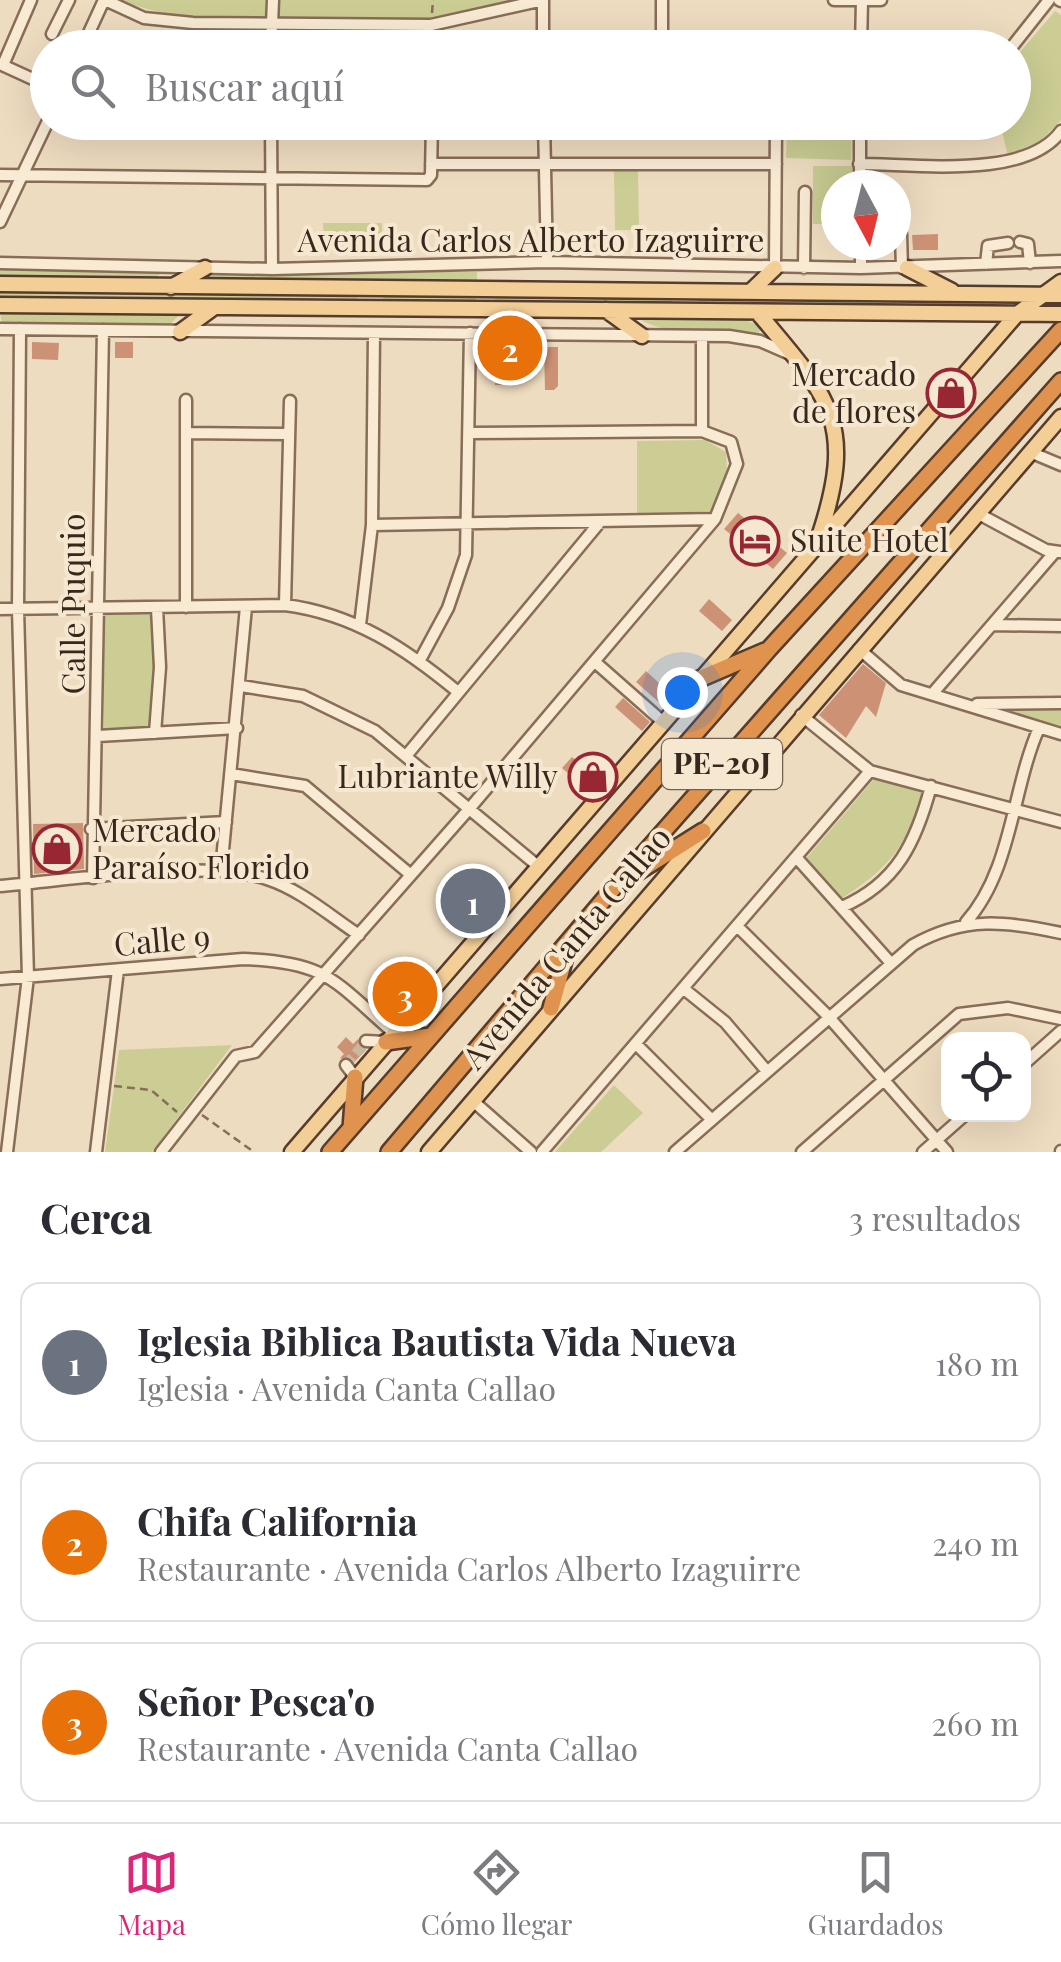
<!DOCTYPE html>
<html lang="es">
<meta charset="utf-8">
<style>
:root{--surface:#fff;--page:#f7f7f7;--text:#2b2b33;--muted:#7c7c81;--line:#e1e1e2;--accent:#db2777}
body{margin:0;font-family:"Playfair Display",serif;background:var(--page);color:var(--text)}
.controls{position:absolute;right:30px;bottom:30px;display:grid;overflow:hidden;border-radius:20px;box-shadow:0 10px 40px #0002}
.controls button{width:90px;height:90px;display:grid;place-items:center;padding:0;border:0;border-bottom:2px solid var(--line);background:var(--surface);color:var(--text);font:50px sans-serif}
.compass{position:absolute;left:821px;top:170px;width:90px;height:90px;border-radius:50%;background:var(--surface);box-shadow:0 10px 40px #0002;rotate:173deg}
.you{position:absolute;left:682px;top:692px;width:35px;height:35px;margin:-25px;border:8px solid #fff;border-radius:50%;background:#1a73e8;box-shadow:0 0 0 15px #1a73e833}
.badge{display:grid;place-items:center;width:65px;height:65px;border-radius:50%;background:var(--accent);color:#fff;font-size:32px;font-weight:700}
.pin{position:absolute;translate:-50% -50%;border:5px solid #fff;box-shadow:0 2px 10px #0006}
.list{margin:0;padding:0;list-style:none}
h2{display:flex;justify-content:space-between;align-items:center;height:130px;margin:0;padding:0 40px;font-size:42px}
h2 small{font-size:32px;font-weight:400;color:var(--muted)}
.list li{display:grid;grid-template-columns:65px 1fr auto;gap:30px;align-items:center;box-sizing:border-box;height:160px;margin:0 20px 20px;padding:0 20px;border:2px solid var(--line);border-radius:20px}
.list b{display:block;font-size:38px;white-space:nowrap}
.list p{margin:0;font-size:32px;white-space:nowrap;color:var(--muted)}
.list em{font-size:32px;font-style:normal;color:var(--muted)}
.icon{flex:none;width:55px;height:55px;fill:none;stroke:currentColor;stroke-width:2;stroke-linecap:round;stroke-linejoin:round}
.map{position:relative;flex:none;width:1061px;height:1152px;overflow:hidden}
.search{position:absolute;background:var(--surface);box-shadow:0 10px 40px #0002;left:30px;right:30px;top:30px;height:110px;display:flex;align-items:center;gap:25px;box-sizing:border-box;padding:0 35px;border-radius:55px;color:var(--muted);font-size:38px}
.sheet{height:670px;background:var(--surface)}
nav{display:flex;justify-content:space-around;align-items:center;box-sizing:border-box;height:140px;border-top:2px solid var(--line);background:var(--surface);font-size:28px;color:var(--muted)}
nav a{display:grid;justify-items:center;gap:5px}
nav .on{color:var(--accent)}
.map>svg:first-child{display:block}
.green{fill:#cbcd94}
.building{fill:#cd9276}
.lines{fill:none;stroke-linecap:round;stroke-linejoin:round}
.minor-tunnel{stroke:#c9b89f;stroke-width:10;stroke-dasharray:10 5;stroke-linecap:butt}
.minor-casing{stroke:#886d58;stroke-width:15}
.major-casing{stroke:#553c2c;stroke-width:19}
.highway-casing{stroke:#553c2c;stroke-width:20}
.path{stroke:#886d58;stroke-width:2.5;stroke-dasharray:8 5;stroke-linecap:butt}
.minor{stroke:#f9ead4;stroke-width:10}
.major{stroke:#f3ce97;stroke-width:14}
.highway{stroke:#e0934f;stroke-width:15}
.labels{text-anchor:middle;stroke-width:8;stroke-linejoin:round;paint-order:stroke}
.shield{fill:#f6e7d0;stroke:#706153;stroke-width:2.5}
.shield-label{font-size:30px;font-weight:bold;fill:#37271d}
.street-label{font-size:32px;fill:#37271d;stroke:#f6e7d0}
.poi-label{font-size:32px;fill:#37271d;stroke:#f6e7d0;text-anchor:end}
</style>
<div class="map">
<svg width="1061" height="1152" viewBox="0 0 1061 1152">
<rect width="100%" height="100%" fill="#eedcc0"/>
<path class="green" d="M121 0H266L265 18C215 18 167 20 121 0Z
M276 0H526L439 19 276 18Z
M1055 11 1061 15V120L1038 144 1008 156 1000 123 1014 122V59Z
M787 123H852L851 160 786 158Z
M813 166H852V185H836V224H813Z
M614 171H638L639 230H615Z
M323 223H382V248H324Z
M0 269 163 272 152 280 0 278Z
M196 271 477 272V282L185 281Z
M0 289 357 293V301L0 297Z
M384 294 476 295V302L383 300Z
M496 295 672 296V303L494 302Z
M700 300 1003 301 998 309 694 304Z
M0 312 179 315 171 323H2Z
M732 314 762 327 757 336C718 328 666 339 635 316Z
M705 440 726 452 727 472 713 511 637 514V441Z
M103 613 157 615 151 727 104 729Z
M997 708H1061V728Z
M874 779 922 791C908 847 887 870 839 900L804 861Z
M232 1045 152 1152H105L119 1050Z
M614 1085 643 1113 601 1152H555Z"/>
<path class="building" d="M938 234V250H913L912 235Z
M32 342 59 343 58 360 32 359Z
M115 342H133V358H115Z
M495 345H519V374H506L507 385H495Z
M544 347H558V386L554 390H545Z
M738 513 787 553 773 569 724 529Z
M709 599 732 620 722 631 699 611Z
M863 664 886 683 876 717 866 706 846 738 819 715Z
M646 671 670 693 661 704 636 682Z
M623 698 650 722 642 731 615 707Z
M572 757 600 780 590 792 562 768Z
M83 823 84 869 34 874 33 824Z
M466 886 489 905 480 916 456 897Z
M403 984 414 994 406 1004 395 994Z
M346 1037 353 1044 358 1039 366 1050 354 1062 340 1058 344 1054 337 1047Z"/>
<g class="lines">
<path class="minor-tunnel" d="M346 1065 366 1041"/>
<g class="minor-casing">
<path id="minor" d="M105 0 144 18 193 23 431 25 543 0
M543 0V48
M834 0H881
M1059 0 1061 1
M431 25V48
M52 34 69 0
M82 48 104 0
M271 48 273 0
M662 48V0
M861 48 862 0
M1011 48 1049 0
M0 64 48 86
M3 65 31 0
M271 122 272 269
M544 122 547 262
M431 164H776
M859 164C915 164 1026 180 1061 131
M0 175 427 180 431 175 432 122
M860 185V122
M0 222 48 121
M901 234 902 268
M1020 242 1028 244 1030 263
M861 245V268
M0 263 272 269 547 262 861 268 1061 261
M986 264 988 246 1008 243
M775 268 776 122
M804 268 805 192
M0 329 729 336 760 341 792 355
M702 336V431
M186 433 289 434
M1030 452 1061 465
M977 513 1046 550 1060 552
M372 525 715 519
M285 605 290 401
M186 607V400
M0 609 285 605C354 614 405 648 458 692
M360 625 372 525 374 334
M992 625 1061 626
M859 649 901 685 1061 734
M420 660 448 608 466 555 470 333
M595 662 662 721
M241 686 303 696 375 731 538 866
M933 693 1054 553
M977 704 1061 703
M801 715 870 771 1061 822
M155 733 160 667 157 608
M98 736 237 728
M406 756 600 522
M231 774 305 786 411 875
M91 829 226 822
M796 857 889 961
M221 871 246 607
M93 878 103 330
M0 886C70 880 204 859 267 879 301 890 330 916 359 935
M842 907C897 883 916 842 931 786
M966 922C1012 871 1012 789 1039 728
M737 926 827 1015 947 1152
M0 979 243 959C327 962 333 980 394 1033
M684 989 725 1022 765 1069
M366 1041 386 1042
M637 1045 712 1120
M1024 1064 1061 1031
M346 1065 355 1077
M473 1101 531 1152
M7 1152 28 977 18 609 20 329
M96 1152 118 970
M161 1152 236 1056 255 1052 470 808 715 519 737 464 731 442 702 431 470 433
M542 1152 870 771
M675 1152 913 945C964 916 1006 921 1061 933
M802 1152 959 1014 1008 1008 1061 1019
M923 1152 966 1114
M1061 1152V1151"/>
</g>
<g class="major-casing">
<path id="major" d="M907 268 952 291
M0 284 1061 295
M171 287 205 268
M750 292 775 268
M0 305 1061 314
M606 310 642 336
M759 314C830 398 856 423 820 534
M180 332 213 308
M292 1152 1017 314 1061 282
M429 1152 1061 417"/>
</g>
<g class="highway-casing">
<path id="highway" d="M697 680 765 651
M625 880 703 831
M551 1008 567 950
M386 1042 430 1036
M351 1128 355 1077
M330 1152 769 649 1061 330
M389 1152 617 884 1061 381"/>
</g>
<path class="path" d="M432 13 433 0
M114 1086 151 1090 177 1112
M202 1115 254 1152"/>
<use href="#minor" class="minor"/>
<use href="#major" class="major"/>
<use href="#highway" class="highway"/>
</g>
<defs>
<g id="shop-ring" transform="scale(2.5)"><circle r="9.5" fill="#f6e7d0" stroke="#982733" stroke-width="1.5"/><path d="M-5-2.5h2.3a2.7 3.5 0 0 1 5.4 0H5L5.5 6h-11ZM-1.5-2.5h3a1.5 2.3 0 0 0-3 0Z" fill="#982733"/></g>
<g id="hotel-ring" transform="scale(2.5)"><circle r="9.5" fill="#f6e7d0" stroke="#982733" stroke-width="1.5"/><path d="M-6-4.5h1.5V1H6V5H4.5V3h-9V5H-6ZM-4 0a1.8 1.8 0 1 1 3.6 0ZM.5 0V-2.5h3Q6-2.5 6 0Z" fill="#982733"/></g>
</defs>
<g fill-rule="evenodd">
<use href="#shop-ring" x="951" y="393"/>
<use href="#hotel-ring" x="755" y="541"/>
<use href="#shop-ring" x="593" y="777"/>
<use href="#shop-ring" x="57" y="849"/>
</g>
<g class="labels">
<rect class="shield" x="662" y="739" width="120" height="50" rx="8"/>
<g class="shield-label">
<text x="722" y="774">PE-20J</text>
</g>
<g class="street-label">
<text x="531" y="252">Avenida Carlos Alberto Izaguirre</text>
<text transform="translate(74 604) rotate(-90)" y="11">Calle Puquio</text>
<text transform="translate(162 941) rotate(-5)" y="11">Calle 9</text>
<text transform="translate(567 948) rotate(-50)" y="11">Avenida Canta Callao</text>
</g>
<g class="poi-label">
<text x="916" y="386">Mercado<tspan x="916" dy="37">de flores</tspan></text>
<text x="790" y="552" text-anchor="start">Suite Hotel</text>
<text x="558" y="788">Lubriante Willy</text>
<text x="92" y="842" text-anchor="start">Mercado<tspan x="92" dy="37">Paraíso Florido</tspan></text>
</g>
</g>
</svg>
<div class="controls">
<button><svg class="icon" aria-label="locate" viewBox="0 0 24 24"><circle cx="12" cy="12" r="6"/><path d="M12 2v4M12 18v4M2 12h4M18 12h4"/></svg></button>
</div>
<svg class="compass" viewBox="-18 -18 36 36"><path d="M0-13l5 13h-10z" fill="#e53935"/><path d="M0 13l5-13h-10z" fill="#7c7c81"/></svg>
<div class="you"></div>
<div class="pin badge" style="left:473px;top:901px;background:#6b7280">1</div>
<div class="pin badge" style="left:510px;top:348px;background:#e8710a">2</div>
<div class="pin badge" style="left:405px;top:994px;background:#e8710a">3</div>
<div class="search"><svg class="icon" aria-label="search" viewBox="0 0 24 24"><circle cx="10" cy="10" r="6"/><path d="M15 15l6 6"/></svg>Buscar aquí</div>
</div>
<section class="sheet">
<h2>Cerca<small>3 resultados</small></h2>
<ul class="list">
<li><span class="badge" style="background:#6b7280">1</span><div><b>Iglesia Biblica Bautista Vida Nueva</b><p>Iglesia · Avenida Canta Callao</p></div><em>180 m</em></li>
<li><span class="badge" style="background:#e8710a">2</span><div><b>Chifa California</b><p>Restaurante · Avenida Carlos Alberto Izaguirre</p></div><em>240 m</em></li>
<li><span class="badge" style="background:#e8710a">3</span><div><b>Señor Pesca'o</b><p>Restaurante · Avenida Canta Callao</p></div><em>260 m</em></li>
</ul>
</section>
<nav>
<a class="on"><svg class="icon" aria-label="map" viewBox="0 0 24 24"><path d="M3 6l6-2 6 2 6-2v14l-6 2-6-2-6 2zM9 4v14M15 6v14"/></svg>Mapa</a>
<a><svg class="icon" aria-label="directions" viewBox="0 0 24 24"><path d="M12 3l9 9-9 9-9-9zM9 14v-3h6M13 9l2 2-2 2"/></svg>Cómo llegar</a>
<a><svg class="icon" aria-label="saved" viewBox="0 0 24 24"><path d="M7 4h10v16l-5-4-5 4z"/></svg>Guardados</a>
</nav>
